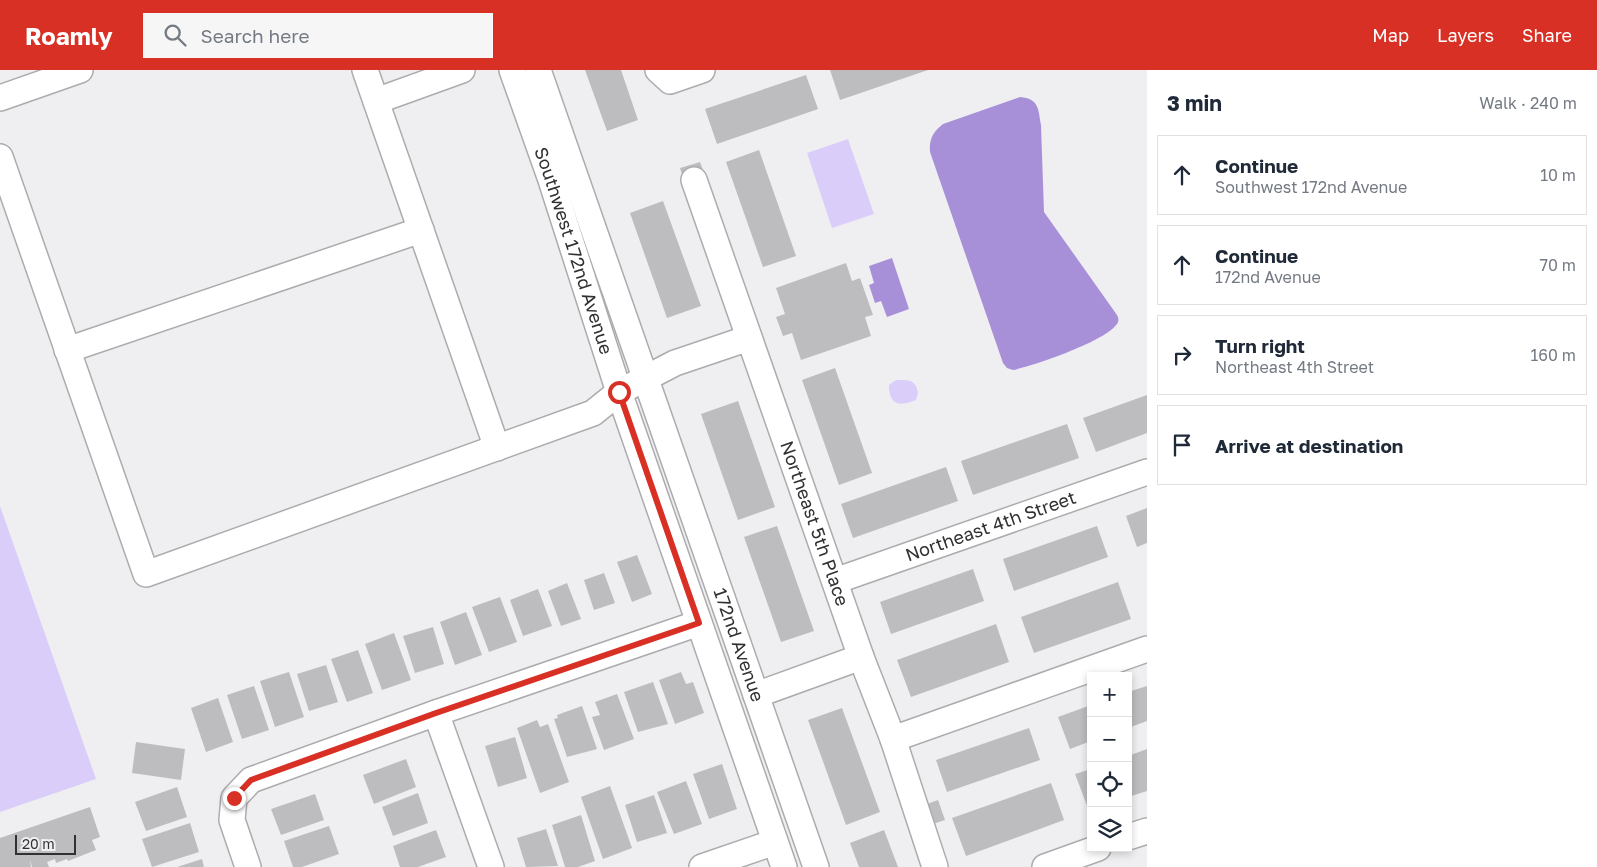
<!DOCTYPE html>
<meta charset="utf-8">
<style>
:root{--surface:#fff;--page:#f6f6f7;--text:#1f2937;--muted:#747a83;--line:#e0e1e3;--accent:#d93025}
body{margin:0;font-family:"Golos Text",sans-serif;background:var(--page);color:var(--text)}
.controls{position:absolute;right:15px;bottom:15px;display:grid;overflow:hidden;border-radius:0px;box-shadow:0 2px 8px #0003}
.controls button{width:45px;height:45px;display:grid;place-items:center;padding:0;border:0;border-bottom:1px solid var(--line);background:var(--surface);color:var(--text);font:25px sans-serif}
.scale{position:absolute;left:15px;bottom:12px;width:61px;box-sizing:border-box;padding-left:5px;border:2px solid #313032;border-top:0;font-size:14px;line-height:18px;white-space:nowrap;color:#313032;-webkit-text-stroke:4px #efeff2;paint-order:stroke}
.stop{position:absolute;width:15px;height:15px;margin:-11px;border:4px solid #d93025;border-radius:50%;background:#fff}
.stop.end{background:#d93025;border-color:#fff;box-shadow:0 1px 5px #0008}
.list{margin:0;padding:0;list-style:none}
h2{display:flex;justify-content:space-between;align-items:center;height:65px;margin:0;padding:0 20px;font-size:21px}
h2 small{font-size:16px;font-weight:400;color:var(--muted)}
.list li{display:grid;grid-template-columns:32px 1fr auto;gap:15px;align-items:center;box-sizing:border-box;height:80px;margin:0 10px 10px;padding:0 10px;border:1px solid var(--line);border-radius:0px}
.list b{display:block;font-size:19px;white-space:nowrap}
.list p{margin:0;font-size:16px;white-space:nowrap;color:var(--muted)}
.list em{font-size:16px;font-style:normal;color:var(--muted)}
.icon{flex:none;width:28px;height:28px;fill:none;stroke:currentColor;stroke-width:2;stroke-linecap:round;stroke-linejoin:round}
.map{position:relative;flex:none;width:1147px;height:797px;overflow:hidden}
header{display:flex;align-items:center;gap:30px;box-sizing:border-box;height:70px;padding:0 25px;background:var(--accent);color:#fff}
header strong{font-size:24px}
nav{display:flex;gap:28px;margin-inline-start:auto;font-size:18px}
.search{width:350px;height:45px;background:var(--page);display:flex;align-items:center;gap:12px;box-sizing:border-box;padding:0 18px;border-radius:0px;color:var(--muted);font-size:19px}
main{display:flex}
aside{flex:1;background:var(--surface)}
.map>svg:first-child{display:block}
.green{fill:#dacdfa}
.water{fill:#a890d8}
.building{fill:#bdbdc0}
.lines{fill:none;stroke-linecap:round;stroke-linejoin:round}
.minor-casing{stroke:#acabae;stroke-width:28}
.minor{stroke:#fff;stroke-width:25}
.route{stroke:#d93025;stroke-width:6}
.labels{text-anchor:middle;stroke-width:5;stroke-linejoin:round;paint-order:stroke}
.street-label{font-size:18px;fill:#313032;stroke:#efeff2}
</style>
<header>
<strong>Roamly</strong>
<div class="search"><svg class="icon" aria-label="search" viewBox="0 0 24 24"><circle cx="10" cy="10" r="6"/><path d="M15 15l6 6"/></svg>Search here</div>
<nav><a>Map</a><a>Layers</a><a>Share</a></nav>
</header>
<main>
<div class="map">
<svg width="1147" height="797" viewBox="0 0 1147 797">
<rect width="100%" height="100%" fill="#efeff2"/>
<path class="green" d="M848 69 874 144 832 158 807 83Z
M896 310C908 310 916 309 918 323L916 330C899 337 889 335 889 315Z
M0 436 96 709 0 742Z"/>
<path class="water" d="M1020 27C1039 29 1038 38 1041 55L1044 142 1117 245C1119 249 1119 252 1116 255 1105 271 1034 296 1013 300L1007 298 1003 293 930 82C929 69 933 62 943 54Z
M892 188 909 239 887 247 881 231 875 233 869 215 874 213 869 196Z"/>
<path class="building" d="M585 0H621L638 50 607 61Z
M830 0H928L840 30Z
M806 5 818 39 717 74 705 39Z
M759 80 796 186 763 197 726 92Z
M700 92 704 103 684 110 680 98Z
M663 131 701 236 667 248 630 143Z
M846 193 852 211 860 208 873 245 865 247 871 266 801 290 792 263 783 266 776 247 785 244 776 218Z
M835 298 872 403 839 415 802 310Z
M1147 325V363L1096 382 1083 348Z
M738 331 775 437 738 450 701 344Z
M1067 354 1079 388 973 425 961 391Z
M946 397 958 431 853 468 841 434Z
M1147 438V473L1137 477 1126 446Z
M777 456 814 561 781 572 744 467Z
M1097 456 1108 487 1014 521 1003 489Z
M637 485 652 524 632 532 617 492Z
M973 499 984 531 891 564 880 532Z
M604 503 615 533 594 540 584 510Z
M1118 512 1131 549 1034 583 1021 547Z
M567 513 581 549 561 556 548 521Z
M538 519 552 556 523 566 510 530Z
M500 527 517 572 489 582 472 537Z
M466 542 482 585 455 595 440 552Z
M996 554 1009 592 911 627 897 590Z
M433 557 444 594 415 603 403 566Z
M394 563 411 610 382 620 365 574Z
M358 580 373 623 347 632 331 589Z
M326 595 338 632 309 641 297 604Z
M289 602 304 647 275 657 260 611Z
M681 602 686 614 693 612 704 643 675 654 659 610Z
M653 612 668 654 638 662 624 622Z
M254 616 269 660 242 669 227 625Z
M1147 616V651L1128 658V622Z
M617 624 634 669 604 680 592 647 600 645 595 632Z
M218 628 233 672 206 682 191 638Z
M1091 635V671L1070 679 1058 647Z
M582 636 597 679 567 687 554 649 558 648 557 645Z
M842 638 880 742 846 755 808 650Z
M537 650 540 657 548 654 569 712 540 723 517 658Z
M1029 658 1040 690 947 722 936 690Z
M515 667 527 708 498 717 485 676Z
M136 672 185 679 181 710 132 703Z
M1147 679V721L1128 727V686Z
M406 689 416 717 374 734 363 705Z
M722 694 737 739 709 749 693 704Z
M1091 699V741H1089L1075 704Z
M686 711 702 754 674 764 657 722Z
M1051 713 1064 750 966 786 952 748Z
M610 716 632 778 603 789 581 727Z
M177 717 187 747 146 761 135 732Z
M418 723 428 753 393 766 382 737Z
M315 724 324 750 281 765 271 739Z
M654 725 667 763 637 772 625 735Z
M938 730 945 750 933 754 927 734Z
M90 737 100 767 92 770 96 780 68 791 67 789 56 793 55 789 47 792 49 797H32L30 789 31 797H0V768Z
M581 745 595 791 578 797H565L552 755Z
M190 753 199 782 152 797 142 769Z
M329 756 339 784 302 797H293L284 771Z
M546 759 558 796 526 797 517 768Z
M436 760 446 787 418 797H400L393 776Z
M884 760 898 797H859L850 773Z
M202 789 204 797H177Z"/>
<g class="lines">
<g class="minor-casing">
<g id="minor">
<path d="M365 0 497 378"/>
<path id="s1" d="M512 0 550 107 619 322 784 797"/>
<path id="s2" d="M538 0 816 797"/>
<path d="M658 0 670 11 702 0"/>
<path d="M0 28 80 0"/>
<path d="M376 31 462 0"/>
<path d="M0 87 146 504 593 343 619 322 675 293 749 268"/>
<path id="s3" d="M694 110 861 587 893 669 935 797"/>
<path d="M67 280 421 160"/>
<path id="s4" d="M835 511 1147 402"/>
<path d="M756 625 861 587"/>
<path d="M436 643 491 797"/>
<path d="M893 669 1147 579"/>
<path d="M1128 767 1147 761"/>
<path d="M248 797 232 750 234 728 251 710 436 643 699 553"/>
<path d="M702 797 775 772"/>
<path d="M1045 797 1098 778"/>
</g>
</g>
<use href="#minor" class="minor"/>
</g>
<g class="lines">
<path class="route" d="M234 728 251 710 436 643 699 553 619 322"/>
</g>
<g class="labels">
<g class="street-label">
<text dy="6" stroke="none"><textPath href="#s1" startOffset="191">Southwest 172nd Avenue</textPath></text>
<text dy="6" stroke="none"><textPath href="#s3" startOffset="364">Northeast 5th Place</textPath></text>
<text dy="6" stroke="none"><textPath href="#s4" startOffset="165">Northeast 4th Street</textPath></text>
<text dy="6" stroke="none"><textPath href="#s2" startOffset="609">172nd Avenue</textPath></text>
</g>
</g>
</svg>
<div class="controls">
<button>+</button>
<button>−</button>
<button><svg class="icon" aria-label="locate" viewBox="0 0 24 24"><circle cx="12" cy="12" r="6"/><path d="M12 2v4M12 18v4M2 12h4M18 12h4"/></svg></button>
<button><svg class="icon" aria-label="layers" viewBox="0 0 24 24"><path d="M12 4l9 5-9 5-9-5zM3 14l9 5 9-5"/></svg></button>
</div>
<div class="scale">20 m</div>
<div class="stop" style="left:619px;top:322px"></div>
<div class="stop end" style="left:234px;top:728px"></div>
</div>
<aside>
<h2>3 min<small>Walk · 240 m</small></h2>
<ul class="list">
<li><svg class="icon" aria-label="ahead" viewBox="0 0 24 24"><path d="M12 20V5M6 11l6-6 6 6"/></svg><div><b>Continue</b><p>Southwest 172nd Avenue</p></div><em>10 m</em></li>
<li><svg class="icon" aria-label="ahead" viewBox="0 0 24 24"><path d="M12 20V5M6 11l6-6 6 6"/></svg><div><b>Continue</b><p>172nd Avenue</p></div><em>70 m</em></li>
<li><svg class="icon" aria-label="right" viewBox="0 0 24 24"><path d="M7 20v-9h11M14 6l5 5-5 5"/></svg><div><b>Turn right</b><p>Northeast 4th Street</p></div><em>160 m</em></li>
<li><svg class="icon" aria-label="arrive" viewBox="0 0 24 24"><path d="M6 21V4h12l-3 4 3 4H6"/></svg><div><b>Arrive at destination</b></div></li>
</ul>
</aside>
</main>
